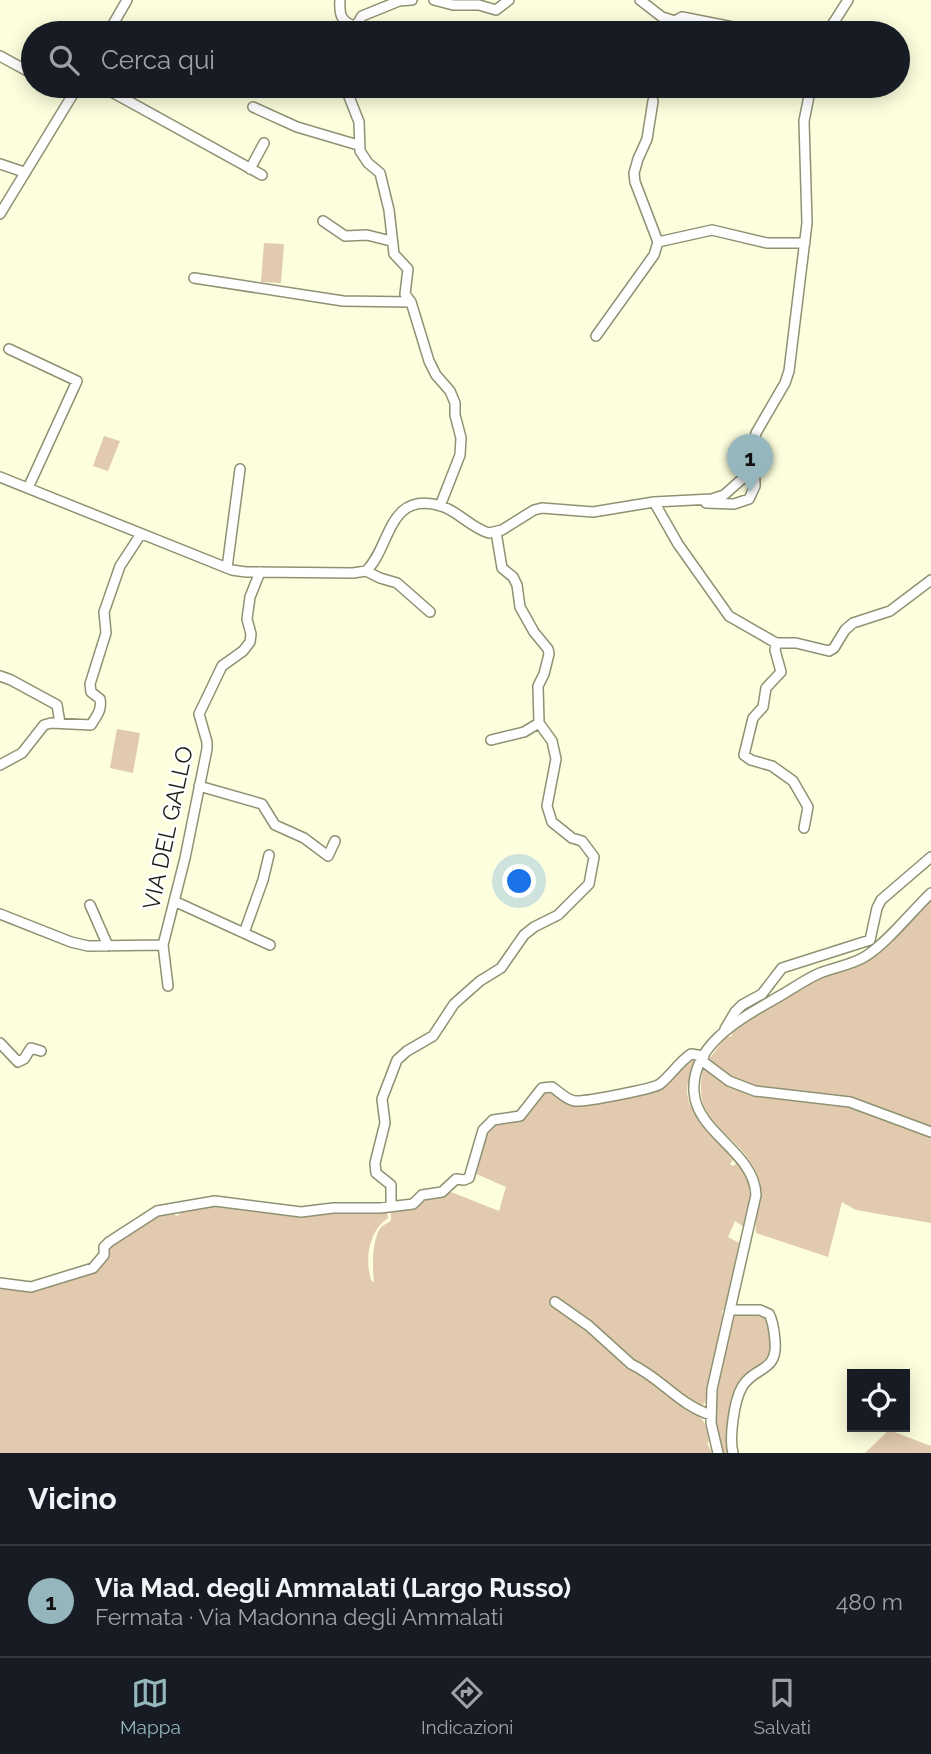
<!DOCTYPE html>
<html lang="it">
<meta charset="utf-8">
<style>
:root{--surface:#171b24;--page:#20242c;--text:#f1f3f6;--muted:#9ea1a6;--line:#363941;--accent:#94b6bc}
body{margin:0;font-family:Raleway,sans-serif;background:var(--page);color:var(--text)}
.controls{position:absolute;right:21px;bottom:21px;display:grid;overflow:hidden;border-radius:0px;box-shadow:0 4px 18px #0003}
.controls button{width:63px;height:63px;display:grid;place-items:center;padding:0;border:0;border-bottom:2px solid var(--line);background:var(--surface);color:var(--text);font:35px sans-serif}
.you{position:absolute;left:520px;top:882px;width:24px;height:24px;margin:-18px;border:5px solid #fff;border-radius:50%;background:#1a73e8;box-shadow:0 0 0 10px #1a73e833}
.badge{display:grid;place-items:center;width:46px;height:46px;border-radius:50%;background:var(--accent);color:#111;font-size:23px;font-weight:700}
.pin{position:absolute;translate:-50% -58px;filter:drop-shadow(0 2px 4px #0008)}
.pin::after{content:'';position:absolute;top:37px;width:24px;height:21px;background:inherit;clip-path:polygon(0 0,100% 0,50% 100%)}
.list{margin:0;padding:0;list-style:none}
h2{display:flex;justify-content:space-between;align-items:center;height:91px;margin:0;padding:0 28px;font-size:30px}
h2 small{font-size:23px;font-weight:400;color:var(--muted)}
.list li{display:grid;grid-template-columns:46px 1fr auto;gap:21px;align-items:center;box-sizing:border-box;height:112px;padding:0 28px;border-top:2px solid var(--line)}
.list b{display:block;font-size:26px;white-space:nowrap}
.list p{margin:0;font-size:23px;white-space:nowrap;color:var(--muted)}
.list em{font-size:23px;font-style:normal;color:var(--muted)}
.icon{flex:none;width:38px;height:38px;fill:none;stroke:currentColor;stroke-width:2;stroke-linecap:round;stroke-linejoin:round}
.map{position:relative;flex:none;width:931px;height:1453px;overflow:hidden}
.search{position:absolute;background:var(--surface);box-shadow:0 4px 18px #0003;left:21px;right:21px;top:21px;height:77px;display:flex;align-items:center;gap:18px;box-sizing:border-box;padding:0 24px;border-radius:38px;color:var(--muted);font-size:26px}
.sheet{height:203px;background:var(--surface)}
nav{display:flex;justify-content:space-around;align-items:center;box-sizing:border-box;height:98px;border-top:2px solid var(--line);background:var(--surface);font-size:19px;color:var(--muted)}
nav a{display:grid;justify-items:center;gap:4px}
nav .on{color:var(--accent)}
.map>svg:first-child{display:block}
.green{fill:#e1caad}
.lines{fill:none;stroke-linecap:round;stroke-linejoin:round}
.minor-casing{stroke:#8f9173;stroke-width:12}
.minor{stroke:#fff;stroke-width:9}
.labels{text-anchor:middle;stroke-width:5;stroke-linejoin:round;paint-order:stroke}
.street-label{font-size:23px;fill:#1d1d11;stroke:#fff}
</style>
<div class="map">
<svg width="931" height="1453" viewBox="0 0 931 1453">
<rect width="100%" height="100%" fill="#fcfedd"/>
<path class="green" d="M264 243 284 244 281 283 261 282Z
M104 436 120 441 108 471 93 466Z
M117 729 140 733 133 773 110 768Z
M931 899V1130L850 1101 756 1089 731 1080 707 1062 726 1036 731 1037 733 1031 743 1024 815 981 870 959Z
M690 1057 695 1059C693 1069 687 1081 687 1091 688 1116 717 1141 733 1160L730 1164 733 1166 737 1163C756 1187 750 1200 744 1227L735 1221 728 1237 739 1243 725 1310 722 1311 724 1318 705 1402 700 1408 684 1406C704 1418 705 1419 709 1442L707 1443 712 1453H0V1287L31 1289 94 1271 107 1247 147 1219 175 1210V1215L178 1216 181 1210 215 1203 229 1205V1208L234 1209 236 1206 387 1211 388 1218C368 1231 364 1261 372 1282L374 1281C372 1268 372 1236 382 1226 385 1224 389 1223 391 1220V1210L427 1197 436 1199 446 1190 499 1211 506 1187 472 1172 489 1125C527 1119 520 1122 542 1092L556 1093 568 1102 647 1092Z
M704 1066 729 1083 859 1107 931 1134V1223L856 1210 842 1202 828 1257 756 1233C754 1217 764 1198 759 1180 745 1131 687 1130 704 1066Z
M747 1312 760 1313 770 1322 773 1356 744 1379 731 1453H723C707 1406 724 1361 735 1315Z
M889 1430 931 1446V1453H865Z"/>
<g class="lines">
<g class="minor-casing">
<path id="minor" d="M340 0C339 14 341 23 356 26V33
M434 0 453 5H479L496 10 509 0
M640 0 662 17 675 21 682 17 764 33
M356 26 362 16 399 1 412 0
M108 33 127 0
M827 33 848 0
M0 56 33 74
M55 86 72 95
M101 86 262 175
M348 86V94L359 122 360 151 368 163 380 173 389 210 394 254 408 269 405 294 411 302 429 361 436 375 450 391 455 403V415L461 438 460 455 440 506
M253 107 297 127 358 145
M0 164 24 172
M250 169 264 143
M0 214 78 86
M323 221 345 236 367 235 391 241
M658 242 712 230 767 243H805
M194 278 343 301 411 302
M596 336 654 255 658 242 635 182 634 173 638 159 647 139 653 101
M9 349 77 381 28 488
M0 477 232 570 246 572 353 573 366 571C391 548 387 490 441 506 458 511 471 528 489 533L502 530 534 510 542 508 593 512 654 502 712 499 724 495 742 479 750 462 756 433 785 383 789 371 807 223 804 121 811 86
M654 502 678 544 729 616 776 643H796L829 651 834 648 845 630 853 623 890 611 931 580
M706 503 734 504 749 499 755 486 754 457
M227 568 240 469
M366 571 380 578 397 583 430 612
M776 643 775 650 781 672 766 688 763 707 753 718 744 755 751 760 772 766 793 781 808 807 804 828
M0 676 11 680 57 705 60 723
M491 740 524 732 539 723
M0 765 22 753 44 725 51 723 91 725C97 715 102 710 100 699L91 692 90 684 106 633 104 612 120 566 141 534
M199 786 262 804 275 825 304 838 328 856 335 841
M174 901 270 945
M90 905 108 946
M0 914 71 942 88 946 163 945 185 858 207 749V742L199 714 222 666 243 651 250 642 251 634 247 619 250 597 260 572
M244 933 263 880 269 855
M163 945 168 986
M725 1029 735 1012 742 1005 762 994 782 968 870 940 877 908 881 900 931 857
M0 1043 18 1062 24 1059 31 1048 41 1051
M701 1060 729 1081 755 1091 850 1102 931 1132
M391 1206V1185L376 1173 375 1163 385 1123 382 1099 397 1060 407 1051 433 1036 454 1004 480 981 501 968 524 935 534 927 558 915 589 884 594 857 582 841 572 838 552 822 547 806 556 759 552 741 539 723 538 686 544 674 549 654 548 649 534 632 520 607 517 585 513 577 502 568 496 532
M0 1283 31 1287 93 1268 104 1255V1247L109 1242 157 1211 215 1201 301 1212 333 1208H380L413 1204 422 1195 442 1192 456 1179 464 1180 469 1178 483 1130 493 1120 520 1116 542 1088 552 1087C560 1092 566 1100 575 1101 585 1102 653 1089 660 1084 671 1075 679 1062 691 1054L704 1056
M555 1302 589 1326 631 1364C661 1378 679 1405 711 1415
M730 1310H760L769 1314C774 1323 774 1332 775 1341 778 1373 754 1366 742 1387 734 1401 729 1438 733 1453
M718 1453 711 1423 712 1389 756 1195C754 1151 697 1134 694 1092 691 1043 744 1017 778 997 792 989 806 979 820 973 835 967 852 965 866 956 887 943 912 911 931 893"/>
</g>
<use href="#minor" class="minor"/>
</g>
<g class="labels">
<g class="street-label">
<text transform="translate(168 828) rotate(-78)" y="8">VIA DEL GALLO</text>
</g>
</g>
</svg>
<div class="controls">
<button><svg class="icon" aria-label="locate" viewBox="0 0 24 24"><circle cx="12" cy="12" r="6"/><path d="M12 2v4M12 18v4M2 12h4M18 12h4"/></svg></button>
</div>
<div class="you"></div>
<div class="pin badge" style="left:750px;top:492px">1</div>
<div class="search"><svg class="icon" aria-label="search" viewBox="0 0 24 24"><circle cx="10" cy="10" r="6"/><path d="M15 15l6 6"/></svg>Cerca qui</div>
</div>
<section class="sheet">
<h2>Vicino<small></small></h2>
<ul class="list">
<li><span class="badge">1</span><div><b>Via Mad. degli Ammalati (Largo Russo)</b><p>Fermata · Via Madonna degli Ammalati</p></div><em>480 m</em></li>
</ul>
</section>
<nav>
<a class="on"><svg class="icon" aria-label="map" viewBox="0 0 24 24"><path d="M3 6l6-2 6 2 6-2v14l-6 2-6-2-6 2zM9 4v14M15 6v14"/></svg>Mappa</a>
<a><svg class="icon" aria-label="directions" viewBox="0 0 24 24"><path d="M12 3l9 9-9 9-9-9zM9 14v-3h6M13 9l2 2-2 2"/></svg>Indicazioni</a>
<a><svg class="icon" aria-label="saved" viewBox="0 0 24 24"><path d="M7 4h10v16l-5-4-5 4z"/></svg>Salvati</a>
</nav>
